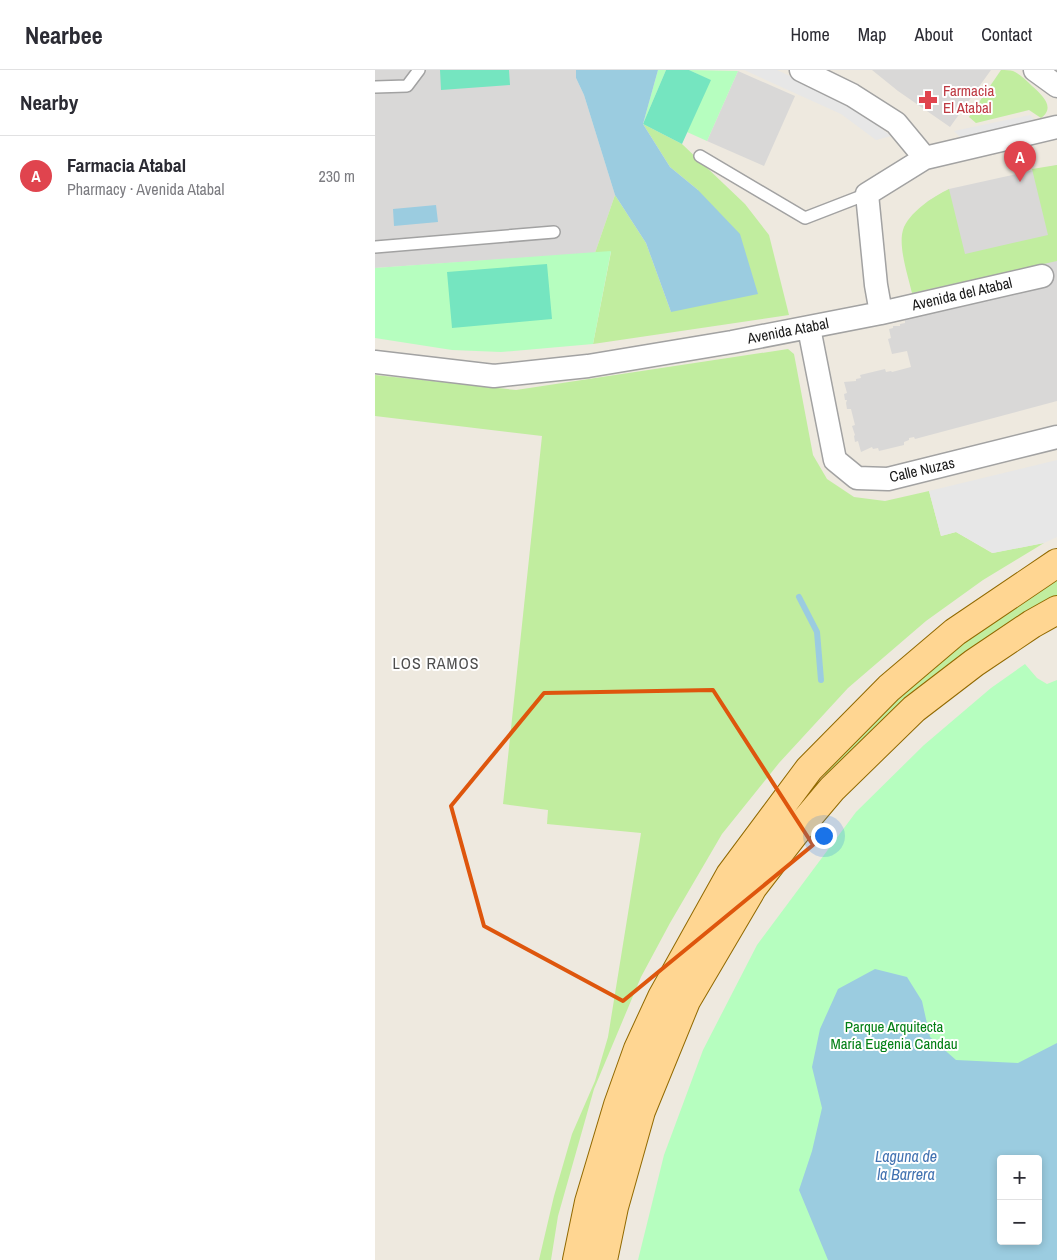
<!DOCTYPE html>
<meta charset="utf-8">
<style>
:root{--surface:#fff;--page:#f7f7f7;--text:#2b2b33;--muted:#7c7c81;--line:#e1e1e2;--accent:#2563eb}
body{margin:0;font-family:"Archivo Narrow",sans-serif;background:var(--page);color:var(--text)}
.controls{position:absolute;right:15px;bottom:15px;display:grid;overflow:hidden;border-radius:5px;box-shadow:0 2px 8px #0003}
.controls button{width:45px;height:45px;display:grid;place-items:center;padding:0;border:0;border-bottom:1px solid var(--line);background:var(--surface);color:var(--text);font:25px sans-serif}
.you{position:absolute;left:448px;top:765px;width:18px;height:18px;margin:-12px;border:4px solid #fff;border-radius:50%;background:#1a73e8;box-shadow:0 0 0 8px #1a73e833}
.badge{display:grid;place-items:center;width:32px;height:32px;border-radius:50%;background:var(--accent);color:#fff;font-size:16px;font-weight:700}
.pin{position:absolute;translate:-50% -41px;filter:drop-shadow(0 1px 2px #0008)}
.pin::after{content:'';position:absolute;top:26px;width:18px;height:15px;background:inherit;clip-path:polygon(0 0,100% 0,50% 100%)}
.list{margin:0;padding:0;list-style:none}
h2{display:flex;justify-content:space-between;align-items:center;height:65px;margin:0;padding:0 20px;font-size:21px}
h2 small{font-size:16px;font-weight:400;color:var(--muted)}
.list li{display:grid;grid-template-columns:32px 1fr auto;gap:15px;align-items:center;box-sizing:border-box;height:80px;padding:0 20px;border-top:1px solid var(--line)}
.list b{display:block;font-size:19px;white-space:nowrap}
.list p{margin:0;font-size:16px;white-space:nowrap;color:var(--muted)}
.list em{font-size:16px;font-style:normal;color:var(--muted)}
.map{position:relative;flex:none;width:682px;height:1190px;overflow:hidden}
header{display:flex;align-items:center;gap:30px;box-sizing:border-box;height:70px;padding:0 25px;background:var(--surface);border-bottom:1px solid var(--line)}
header strong{font-size:24px}
nav{display:flex;gap:28px;margin-inline-start:auto;font-size:18px}
main{display:flex}
aside{flex:1;background:var(--surface)}
.map>svg:first-child{display:block}
.residential{fill:#d9d8d7}
.grass{fill:#c1ed9f}
.park{fill:#b6febf;fill-rule:evenodd}
.pitch{fill:#75e5c0}
.parking{fill:#e7e7e7}
.water{fill:#9bcce0;fill-rule:evenodd}
.lines{fill:none;stroke-linecap:round;stroke-linejoin:round}
.stream{stroke:#9bcce0;stroke-width:6}
.service-casing{stroke:#a2a2a2;stroke-width:14}
.minor-casing{stroke:#a2a2a2;stroke-width:25}
.primary-casing{stroke:#916900;stroke-width:30}
.service{stroke:#fff;stroke-width:11}
.minor{stroke:#fff;stroke-width:22}
.primary{stroke:#ffd692;stroke-width:28}
.marked{fill:none;stroke:#de560d;stroke-width:4;stroke-linejoin:round}
.labels{text-anchor:middle;stroke-width:4;stroke-linejoin:round;paint-order:stroke}
.health-label{font-size:15px;fill:#be3a42;stroke:#fff;text-anchor:start}
.street-label{font-size:15px;fill:#1b1b1b;stroke:#fff}
.park-label{font-size:15px;fill:#027f14;stroke:#fff}
.neighbourhood-label{font-size:16px;letter-spacing:1px;fill:#4e4e4e;stroke:#fff}
.water-label{font-size:16px;font-style:italic;fill:#4172b1;stroke:#fff}
</style>
<header>
<strong>Nearbee</strong>
<nav><a>Home</a><a>Map</a><a>About</a><a>Contact</a></nav>
</header>
<main>
<aside>
<h2>Nearby<small></small></h2>
<ul class="list">
<li><span class="badge" style="background:#e0444e">A</span><div><b>Farmacia Atabal</b><p>Pharmacy · Avenida Atabal</p></div><em>230 m</em></li>
</ul>
</aside>
<div class="map">
<svg width="682" height="1190" viewBox="0 0 682 1190">
<rect width="100%" height="100%" fill="#eee9df"/>
<path class="residential" d="M0 0H201V8L209 25 240 125 220 183 0 198Z
M497 0H616L575 57 523 21Z
M363 1 420 26 389 96 332 71Z
M682 95V331L540 369 539 367 534 368V370L529 372V375L504 381 503 378 498 379 497 377 486 382 483 371 480 372 479 366 480 365 477 356 480 355 476 339H472L471 333 472 330H470L469 324 472 323 469 312 481 311V309L486 308 485 305 510 299 511 302 516 301 517 302 536 297 532 281 517 284 513 269 516 268 514 259 518 258V256H525V254L530 253V250L543 246 529 187 527 166 531 155 553 131 574 119Z"/>
<path class="grass" d="M626 0C630 0 635 0 638 1 645 4 652 11 657 16 667 25 681 37 666 48L654 40 601 53 594 47Z
M268 54 307 74 370 134 394 165 414 245 218 274 236 182 220 183 240 125 271 173 296 242 323 120 295 97Z
M682 95V191L537 223C533 206 523 176 528 160 533 143 559 126 574 119L590 184 673 165 657 99Z
M413 279 419 284 438 385 452 409 479 427 510 431 554 421 566 466 581 462 617 483 669 473 608 510 551 551 473 618 404 693 347 764 295 853 266 907 219 1019 183 1146 176 1190H164L179 1126 197 1064 220 1011 233 967 266 763 172 754 173 740 128 734 167 366 0 346V305L141 320Z
M682 506V531L454 708 446 702 517 630 591 568Z"/>
<path class="park" d="M283 0H291L268 54Z
M314 0 363 1 332 71 312 62 335 10Z
M236 181 218 274 126 282 77 280 0 268V198Z
M650 594 662 608 672 614 682 610V1190H263L289 1085 328 980 382 875 481 742 549 675 616 618ZM626 1089H663V1171H626Z"/>
<path class="pitch" d="M65 0H134L135 15 66 20Z
M291 0H314L336 10 307 74 268 54Z
M172 194 177 249 77 258 72 202Z"/>
<path class="parking" d="M369 0H402L473 33 516 66 501 70 466 44Z
M655 45 665 54 588 70 579 61Z
M682 390V467L669 473 618 483 581 462 566 466 554 421Z"/>
<path class="water" d="M201 0H283L268 54 295 97 323 120 365 164 383 224 296 242 271 173 240 125 209 25 201 8Z
M61 135 63 152 19 156 18 139Z
M500 899 532 907 547 931 555 967 581 990 643 993 682 973V1190H453L424 1120 437 1081 447 1038 437 997 445 959 463 919ZM626 1089H663V1171H626Z"/>
<g class="lines">
<path class="stream" d="M424 527 442 562 446 610"/>
<g class="service-casing">
<path id="service" d="M0 17 32 16 44 0
M325 86 430 148 492 124
M0 177 179 162"/>
</g>
<g class="minor-casing">
<path id="minor" d="M426 0 477 25 521 53 550 88
M660 0 682 16
M506 243 667 206
M434 258 460 390 482 408 513 409 682 367
M0 292 119 306 213 296 357 272 506 243 501 215 492 124 550 88 682 57"/>
</g>
<g class="primary-casing">
<path id="primary" d="M202 1190 214 1132 243 1035 263 979 287 927 355 805 434 699 514 618 580 562 682 493
M228 1190 239 1137 266 1041 311 931 378 817 419 764 457 719 539 639 599 593 657 554 682 540"/>
</g>
<use href="#service" class="service"/>
<use href="#minor" class="minor"/>
<use href="#primary" class="primary"/>
</g>
<path class="marked" d="M338 620 438 775 248 931 109 856 76 736 169 623Z"/>
<defs>
<g id="pharmacy-bare" transform="scale(1.5)"><path d="M-2-6h4v4h4v4h-4v4h-4v-4h-4v-4h4Z" fill="#e0444e" stroke="#fff" stroke-width="2.5" paint-order="stroke"/></g>
</defs>
<g fill-rule="evenodd">
<use href="#pharmacy-bare" x="553" y="30"/>
</g>
<g class="labels">
<g class="health-label">
<text x="568" y="26">Farmacia<tspan x="568" dy="17">El Atabal</tspan></text>
</g>
<g class="street-label">
<text transform="translate(587 224) rotate(-13)" y="5">Avenida del Atabal</text>
<text transform="translate(413 261) rotate(-11)" y="5">Avenida Atabal</text>
<text transform="translate(547 400) rotate(-13)" y="5">Calle Nuzas</text>
</g>
<g class="park-label">
<text x="519" y="962">Parque Arquitecta<tspan x="519" dy="17">María Eugenia Candau</tspan></text>
</g>
<g class="neighbourhood-label">
<text x="61" y="599">LOS RAMOS</text>
</g>
<g class="water-label">
<text x="531" y="1092">Laguna de<tspan x="531" dy="18">la Barrera</tspan></text>
</g>
</g>
</svg>
<div class="controls">
<button>+</button>
<button>−</button>
</div>
<div class="you"></div>
<div class="pin badge" style="left:645px;top:112px;background:#e0444e">A</div>
</div>
</main>
